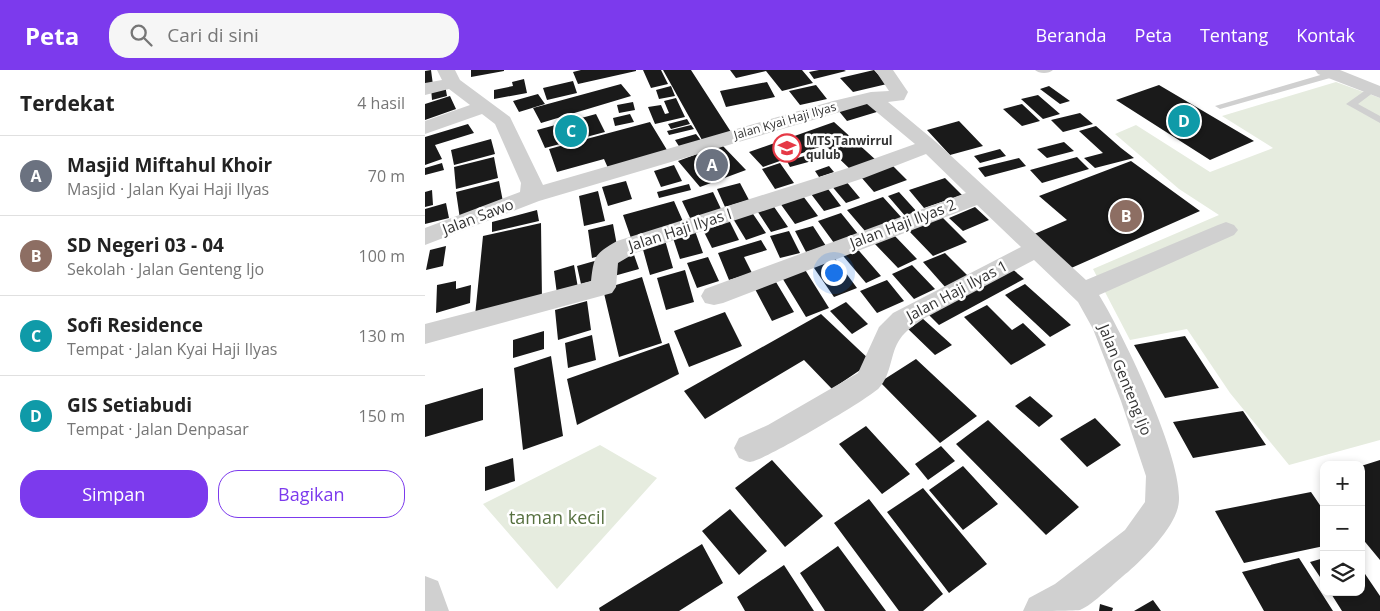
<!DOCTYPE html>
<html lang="id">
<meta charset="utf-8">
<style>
:root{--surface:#fff;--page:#f6f6f6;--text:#222;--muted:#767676;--line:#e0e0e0;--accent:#7c3aed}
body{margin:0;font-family:"Open Sans",sans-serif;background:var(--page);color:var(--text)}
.controls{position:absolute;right:15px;bottom:15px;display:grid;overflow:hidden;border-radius:10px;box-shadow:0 2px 8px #0003}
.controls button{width:45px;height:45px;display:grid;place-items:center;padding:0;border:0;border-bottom:1px solid var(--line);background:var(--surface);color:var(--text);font:25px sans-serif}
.you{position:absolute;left:408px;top:202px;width:18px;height:18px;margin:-12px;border:4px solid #fff;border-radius:50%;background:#1a73e8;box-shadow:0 0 0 8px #1a73e833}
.badge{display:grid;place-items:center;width:32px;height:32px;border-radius:50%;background:var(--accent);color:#fff;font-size:16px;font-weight:700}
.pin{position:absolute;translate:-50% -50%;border:2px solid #fff;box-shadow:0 1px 5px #0006}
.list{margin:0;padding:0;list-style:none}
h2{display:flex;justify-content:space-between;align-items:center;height:65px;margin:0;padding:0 20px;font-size:21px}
h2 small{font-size:16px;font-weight:400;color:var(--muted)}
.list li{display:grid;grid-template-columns:32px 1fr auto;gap:15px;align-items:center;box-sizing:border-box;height:80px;padding:0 20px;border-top:1px solid var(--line)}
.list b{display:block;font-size:19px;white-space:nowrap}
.list p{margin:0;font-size:16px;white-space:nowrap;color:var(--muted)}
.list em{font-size:16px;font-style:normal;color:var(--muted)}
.actions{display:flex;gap:10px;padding:15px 20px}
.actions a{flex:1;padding:11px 0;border:1px solid var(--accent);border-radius:20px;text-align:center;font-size:18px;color:var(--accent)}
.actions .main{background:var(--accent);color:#fff}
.icon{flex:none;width:28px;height:28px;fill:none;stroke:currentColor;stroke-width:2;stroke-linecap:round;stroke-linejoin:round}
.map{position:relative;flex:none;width:955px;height:541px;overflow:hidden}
header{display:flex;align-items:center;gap:30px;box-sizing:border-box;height:70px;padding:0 25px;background:var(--accent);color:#fff}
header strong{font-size:24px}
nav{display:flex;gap:28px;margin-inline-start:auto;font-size:18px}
.search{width:350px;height:45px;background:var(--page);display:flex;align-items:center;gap:12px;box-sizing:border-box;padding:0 18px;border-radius:20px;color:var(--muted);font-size:19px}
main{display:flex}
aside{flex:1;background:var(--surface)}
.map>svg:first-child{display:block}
.green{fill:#e6ecdf}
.building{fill:#1a1a1a}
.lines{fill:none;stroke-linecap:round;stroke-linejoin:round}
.service{fill:#d0d0d0;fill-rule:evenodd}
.minor{fill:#d0d0d0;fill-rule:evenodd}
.tertiary{fill:#d0d0d0;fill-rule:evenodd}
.labels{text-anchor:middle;stroke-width:5;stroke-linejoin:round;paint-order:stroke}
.far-street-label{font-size:12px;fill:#333;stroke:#fff}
.far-poi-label{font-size:12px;font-weight:bold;fill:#333;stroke:#fff;text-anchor:start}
.street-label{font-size:15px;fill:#333;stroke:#fff}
.near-park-label{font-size:18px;fill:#56703f;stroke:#fff}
</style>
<header>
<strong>Peta</strong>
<div class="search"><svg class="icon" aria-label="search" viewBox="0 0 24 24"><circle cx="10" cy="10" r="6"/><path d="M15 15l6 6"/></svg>Cari di sini</div>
<nav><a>Beranda</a><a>Peta</a><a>Tentang</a><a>Kontak</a></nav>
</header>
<main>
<aside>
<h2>Terdekat<small>4 hasil</small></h2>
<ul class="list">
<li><span class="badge" style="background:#6b7280">A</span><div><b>Masjid Miftahul Khoir</b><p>Masjid · Jalan Kyai Haji Ilyas</p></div><em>70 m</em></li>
<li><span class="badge" style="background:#8d6e63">B</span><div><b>SD Negeri 03 - 04</b><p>Sekolah · Jalan Genteng Ijo</p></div><em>100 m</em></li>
<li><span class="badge" style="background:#0f9aa8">C</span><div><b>Sofi Residence</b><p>Tempat · Jalan Kyai Haji Ilyas</p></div><em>130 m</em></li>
<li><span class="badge" style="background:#0f9aa8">D</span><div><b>GIS Setiabudi</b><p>Tempat · Jalan Denpasar</p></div><em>150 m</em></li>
</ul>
<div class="actions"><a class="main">Simpan</a><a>Bagikan</a></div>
</aside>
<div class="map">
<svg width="955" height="541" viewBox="0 0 955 541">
<rect width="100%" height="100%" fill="#fff"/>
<path class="green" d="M911 12 955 28V370L864 395 805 323 762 259 705 270 668 199 794 145 754 119 690 64 711 55 785 102 848 78 797 46Z
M175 375 232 408 132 519 58 434Z"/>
<path class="building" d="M6 0 8 15 0 17V1Z
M46 0H79V1L46 7Z
M156 0H211V1L153 14 148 2Z
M218 0H236L243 14 226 18Z
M238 0H266L306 62 277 70Z
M305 0H377L388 13 357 21 341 1 311 8Z
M394 0H419L421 1 389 9 384 2Z
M449 0 462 14 428 22 415 8Z
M99 9 102 23 69 29V20L88 16 87 12Z
M148 11 152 23 122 30 118 18Z
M342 12 350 27 301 37 295 21Z
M196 14 206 26 116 53 108 38Z
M20 15 22 26 7 30 6 18Z
M391 15 402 29 375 35 364 21Z
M734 15 829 71 785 90 691 30Z
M246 16 250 26 234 29 231 20Z
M624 16 645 31 635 34 615 19Z
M113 24 120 34 94 42 88 31Z
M613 25 635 44 618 49 596 29Z
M25 26 31 39 0 50V34Z
M251 28 260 47 230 54 223 37 236 35 240 44 244 43 239 31Z
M445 31 455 41 422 51 413 40Z
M208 32 210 40 194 43 192 35Z
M597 34 615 51 597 56 578 39Z
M655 43 668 54 638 62 626 50Z
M171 44 180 62 120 78 112 60Z
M205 44 209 52 190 56 188 48Z
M262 49 265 54 246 59 243 54Z
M534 51 558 76 525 85 502 60Z
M225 52 242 80 183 98 179 89 132 102 124 79Z
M409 52 452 91 427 101 400 75 338 97 324 82Z
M43 54 49 63 10 75 17 89 0 95V67Z
M266 55 269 59 244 65 242 61Z
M671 56 696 78 709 88 670 98 659 88 678 83 654 61Z
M271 64 279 74 257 81 250 70Z
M66 69 70 84 29 95 26 80Z
M639 72 649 81 622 88 612 79Z
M297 75 321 100 275 117 253 91Z
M575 79 581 86 555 93 549 86Z
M383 85 387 91 365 97 362 91Z
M69 87 73 108 31 119 29 97Z
M652 87 664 99 617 113 605 100Z
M594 88 601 96 560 107 553 98Z
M706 91 775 141 644 199 607 165 642 150 614 126Z
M17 93 19 100 0 105V98Z
M355 93 369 113 350 119 337 99Z
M249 95 257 111 236 117 229 101Z
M404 96 409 102 394 107 390 101Z
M468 96 482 110 449 122 436 107Z
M520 108 537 125 499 138 484 120Z
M420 110 435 128 421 133 405 114Z
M74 111 79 137 35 149 31 122Z
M201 111 207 129 183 136 177 117Z
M315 113 324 130 300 137 292 119Z
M264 114 266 120 234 128 232 122Z
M400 115 416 136 399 141 383 120Z
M7 120 8 135 0 137V122Z
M173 121 180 151 159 156 154 126Z
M288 122 297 141 266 150 257 131Z
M375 122 393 146 370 154 352 129Z
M474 122 493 143 481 147 463 126Z
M458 127 477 148 440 161 422 140Z
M249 131 260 156 207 171 198 145Z
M345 131 363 157 346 162 329 136Z
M21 133 24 148 0 154V139Z
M550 137 564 150 538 161 524 148Z
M112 140 114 151 67 162V152Z
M326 141 341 163 321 170 307 147Z
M416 143 433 164 409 173 393 151Z
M516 146 542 172 508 186 483 160Z
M303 148 314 170 287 178 276 156Z
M116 153 117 230 50 246 58 166Z
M188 154 193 181 167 188 163 160Z
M388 156 401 176 381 182 370 161Z
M270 161 278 183 255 189 248 168Z
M364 161 375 183 355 188 345 166Z
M468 164 492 189 473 198 449 173Z
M240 170 248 198 225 205 217 176Z
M336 170 342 180 319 187 327 203 304 210 293 183Z
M429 175 456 206 441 213 414 181Z
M21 176 18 196 1 200 5 180Z
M208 182 214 199 189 206 184 189Z
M520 183 544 207 521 218 498 192Z
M283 187 294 211 272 218 262 193Z
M409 187 432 218 409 227 387 195Z
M173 190 178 208 156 214 152 196Z
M149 195 153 218 132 224 129 201Z
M487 195 510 219 489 229 467 204Z
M585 197 599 209 514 255 500 241Z
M379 198 404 238 381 247 356 206Z
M260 200 269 232 241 240 232 208Z
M217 207 237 273 194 287 178 219Z
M462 210 479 231 452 243 435 221Z
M31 211V219L46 215 45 233 11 243 12 215Z
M351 212 369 242 347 251 330 219Z
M600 214 646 255 625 267 580 225Z
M162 231 166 260 133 270 130 240Z
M421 232 443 254 427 264 405 241Z
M562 235 587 260 598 253 621 275 586 295 539 247Z
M300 242 317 276 264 297 249 261Z
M396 244 447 292 407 319 379 290 280 349 259 321Z
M497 248 527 275 510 285 481 257Z
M119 261V279L88 288V270Z
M167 265 171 290 143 298 140 273Z
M760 266 794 318 740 328 709 275Z
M244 273 254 304 152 355 142 309Z
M126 286 138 366 98 380 89 298Z
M491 289 552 346 515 373 455 312Z
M58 318V350L0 367V335Z
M605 326 628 346 614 357 590 336Z
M818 341 841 375 768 388 748 352Z
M670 348 696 375 662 397 635 369Z
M563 350 654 437 621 465 531 374Z
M441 356 485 404 457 424 414 374Z
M516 376 530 391 503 410 490 394Z
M88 388 90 411 60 421V397Z
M347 390 398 446 360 477 310 418Z
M955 390V490L936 467V396Z
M538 396 573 434 538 460 504 420Z
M498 418 562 494 524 523 462 442Z
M886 422 899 441V476L819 493 790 441Z
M444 429 518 524 498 541H474L409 453Z
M305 439 342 481 314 505 277 461Z
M277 474 298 513 254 541H175L174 538Z
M413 476 461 541H400L375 503Z
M874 488 908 541H839L817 502Z
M899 488V513L885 492Z
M359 495 389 541H320L312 527Z
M936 498 955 526V541H917L905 522H936Z
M728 530 736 541H709Z
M675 534 688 538 687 541H674Z"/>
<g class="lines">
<path class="service" d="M610 0H628C624 4 614 4 610 0Z
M909 1 913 4 912 6 795 39 790 36Z
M945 17 953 19 933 34 955 46V53L921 34Z"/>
<path class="minor" d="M12 0H30L35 10 85 47 118 115 408 31 446 22 464 21 450 0H468L483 22 479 30 463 32 511 72 661 210 793 155 801 152 809 155 813 160 809 165 674 225C697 262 763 397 753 437 748 459 720 487 703 502 691 511 668 535 655 540 647 541 609 541 598 541L604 528 630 514 700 460 720 432 721 406 696 331 668 259 653 232 609 190 498 249C490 255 481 260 475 269 465 283 467 304 454 318 445 328 337 392 325 392 322 392 317 389 314 388L309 378 314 368 343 355 433 303 454 257 468 243 596 177 552 135 298 233 289 235 280 233 276 226 280 219 541 123 501 84 439 108 210 183 193 193 191 217 187 223 0 274V254L166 211C169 185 170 184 192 171L423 98 490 74 442 34 114 131 0 175V158L95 122 96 113 70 54 57 44 0 64V51L45 35 24 19 0 25V13L17 10Z
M0 506 13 511 24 541H0Z"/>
<path class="tertiary" d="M890 0H915L955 16V28L893 4Z"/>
</g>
<defs>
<g id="school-ring" transform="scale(1.4375)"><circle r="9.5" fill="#fff" stroke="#e63946" stroke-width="1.5"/><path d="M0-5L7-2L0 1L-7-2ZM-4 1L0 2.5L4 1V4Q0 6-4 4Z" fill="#e63946"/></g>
</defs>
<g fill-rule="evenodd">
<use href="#school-ring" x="362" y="78"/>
</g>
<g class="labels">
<g class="far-street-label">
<text transform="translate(360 51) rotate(-16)" y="4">Jalan Kyai Haji Ilyas</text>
</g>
<g class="far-poi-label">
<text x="381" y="75">MTS Tanwirrul<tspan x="381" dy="14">qulub</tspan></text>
</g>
<g class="street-label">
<text transform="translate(53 147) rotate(-21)" y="5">Jalan Sawo</text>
<text transform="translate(478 154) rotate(-21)" y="5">Jalan Haji Ilyas 2</text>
<text transform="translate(255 160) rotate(-18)" y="5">Jalan Haji Ilyas I</text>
<text transform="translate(532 221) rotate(-28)" y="5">Jalan Haji Ilyas 1</text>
<text transform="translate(700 310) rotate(68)" y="5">Jalan Genteng Ijo</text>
</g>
<g class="near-park-label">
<text x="132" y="454">taman kecil</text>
</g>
</g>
</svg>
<div class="controls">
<button>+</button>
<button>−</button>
<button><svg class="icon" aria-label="layers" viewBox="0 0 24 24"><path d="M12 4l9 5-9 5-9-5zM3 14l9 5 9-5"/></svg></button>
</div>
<div class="you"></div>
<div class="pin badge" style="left:287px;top:95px;background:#6b7280">A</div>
<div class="pin badge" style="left:701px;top:146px;background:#8d6e63">B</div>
<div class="pin badge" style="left:146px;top:61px;background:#0f9aa8">C</div>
<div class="pin badge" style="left:759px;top:51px;background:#0f9aa8">D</div>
</div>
</main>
